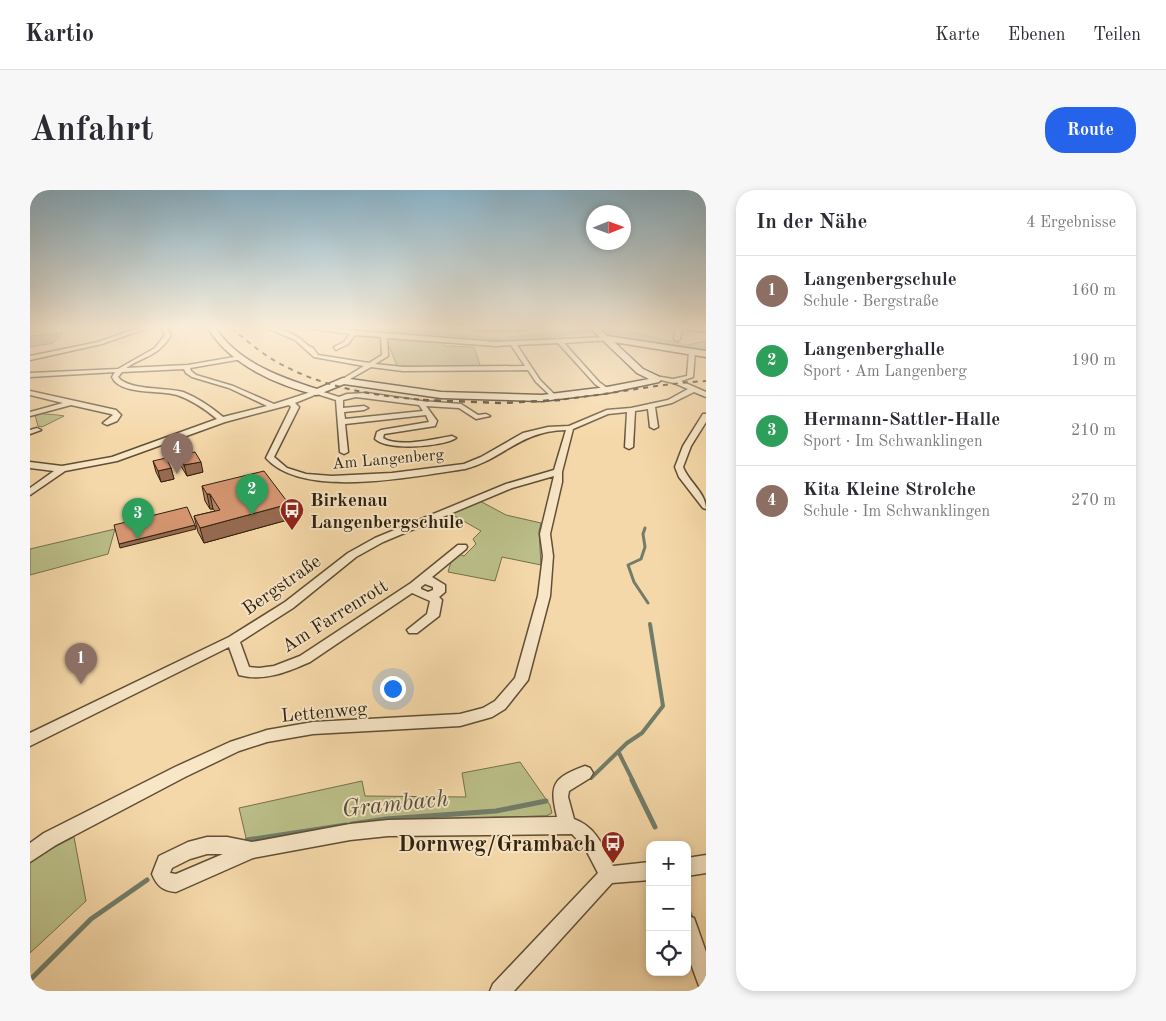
<!DOCTYPE html>
<html lang="de">
<meta charset="utf-8">
<style>
:root{--surface:#fff;--page:#f7f7f7;--text:#2b2b33;--muted:#7c7c81;--line:#e1e1e2;--accent:#2563eb}
body{margin:0;font-family:"Old Standard TT",serif;background:var(--page);color:var(--text)}
.controls{position:absolute;right:15px;bottom:15px;display:grid;overflow:hidden;border-radius:10px;box-shadow:0 2px 8px #0003}
.controls button{width:45px;height:45px;display:grid;place-items:center;padding:0;border:0;border-bottom:1px solid var(--line);background:var(--surface);color:var(--text);font:25px sans-serif}
.compass{position:absolute;left:556px;top:15px;width:45px;height:45px;border-radius:50%;background:var(--surface);box-shadow:0 2px 8px #0003;rotate:89deg}
.you{position:absolute;left:362px;top:498px;width:18px;height:18px;margin:-12px;border:4px solid #fff;border-radius:50%;background:#1a73e8;box-shadow:0 0 0 8px #1a73e833}
.badge{display:grid;place-items:center;width:32px;height:32px;border-radius:50%;background:var(--accent);color:#fff;font-size:16px;font-weight:700}
.pin{position:absolute;translate:-50% -41px;filter:drop-shadow(0 1px 2px #0008)}
.pin::after{content:'';position:absolute;top:26px;width:18px;height:15px;background:inherit;clip-path:polygon(0 0,100% 0,50% 100%)}
.list{margin:0;padding:0;list-style:none}
h2{display:flex;justify-content:space-between;align-items:center;height:65px;margin:0;padding:0 20px;font-size:21px}
h2 small{font-size:16px;font-weight:400;color:var(--muted)}
.list li{display:grid;grid-template-columns:32px 1fr auto;gap:15px;align-items:center;box-sizing:border-box;height:70px;padding:0 20px;border-top:1px solid var(--line)}
.list b{display:block;font-size:19px;white-space:nowrap}
.list p{margin:0;font-size:16px;white-space:nowrap;color:var(--muted)}
.list em{font-size:16px;font-style:normal;color:var(--muted)}
.icon{flex:none;width:28px;height:28px;fill:none;stroke:currentColor;stroke-width:2;stroke-linecap:round;stroke-linejoin:round}
.map{position:relative;flex:none;width:676px;height:801px;overflow:hidden;border-radius:20px}
header{display:flex;align-items:center;gap:30px;box-sizing:border-box;height:70px;padding:0 25px;background:var(--surface);border-bottom:1px solid var(--line)}
header strong{font-size:24px}
nav{display:flex;gap:28px;margin-inline-start:auto;font-size:18px}
.intro{display:flex;align-items:center;justify-content:space-between;box-sizing:border-box;height:120px;padding:0 30px}
h1{margin:0;font-size:35px}
.button{padding:12px 22px;border-radius:20px;background:var(--accent);color:#fff;font-size:18px;font-weight:700}
main{display:flex;gap:30px;padding:0 30px}
aside{flex:1;background:var(--surface);border-radius:20px;box-shadow:0 2px 8px #0003}
.map>svg:first-child{display:block}
.green{fill:#bbbf89;stroke:#75704c}
.lines{fill:none;stroke-linecap:round;stroke-linejoin:round}
.stream-far2{stroke:#717d6a;stroke-width:3}
.stream-far1{stroke:#717d6a;stroke-width:4}
.stream{stroke:#717d6a;stroke-width:5}
.river{fill:#9dbaa6;fill-rule:evenodd}
.street-casing{stroke:#604f36;stroke-width:3}
.secondary-casing{stroke:#2f210f;stroke-width:3}
.street{fill:#f8e6c7;fill-rule:evenodd}
.secondary{fill:#f8e6c7;fill-rule:evenodd}
.rail-far1{stroke:#2f210f;stroke-width:2;stroke-dasharray:5 5;stroke-linecap:butt}
.rail{stroke:#2f210f;stroke-width:2.5;stroke-dasharray:6 6;stroke-linecap:butt}
.wall{fill:#ba8364;stroke:#2f210f}
.shaded-wall{fill:#976a51;stroke:#2f210f}
.building{fill:#d89874;stroke:#2f210f}
.labels{text-anchor:middle;stroke-width:4;stroke-linejoin:round;paint-order:stroke}
.far-street-label{font-size:16px;fill:#2f210f;stroke:#f8e6c7}
.poi-label{font-size:19px;font-weight:bold;fill:#2f210f;stroke:#f8e6c7;text-anchor:start}
.street-label{font-size:19px;fill:#2f210f;stroke:#f8e6c7}
.near-poi-label{font-size:22px;font-weight:bold;fill:#2f210f;stroke:#f8e6c7;text-anchor:end}
.near-water-label{font-size:24px;font-style:italic;fill:#504f3c;stroke:#f8e6c7}
</style>
<header>
<strong>Kartio</strong>
<nav><a>Karte</a><a>Ebenen</a><a>Teilen</a></nav>
</header>
<div class="intro"><h1>Anfahrt</h1><a class="button">Route</a></div>
<main>
<div class="map">
<svg width="676" height="801" viewBox="0 0 676 801">
<rect width="100%" height="100%" fill="#f5d8a9"/>
<filter id="stains"><feTurbulence type="fractalNoise" baseFrequency=".004" numOctaves="4"/><feColorMatrix values="0 0 0 0 .2 0 0 0 0 .09 0 0 0 0 .02 0 0 0 .5 -.17"/></filter>
<radialGradient id="worn" r=".72"><stop offset=".6" stop-color="#630" stop-opacity="0"/><stop offset="1" stop-color="#630" stop-opacity=".3"/></radialGradient>
<path class="green" d="M571 138 597 141 657 155 676 151V163L634 154H618L581 146 576 144Z
M553 140 559 141 523 147 481 150 479 147Z
M33 143 23 153 0 157V146Z
M359 147 413 151 415 156 444 157 451 178 367 176 356 148Z
M9 223C17 225 25 224 34 226L12 237 8 236 5 225Z
M450 311 476 325 511 333 509 341 511 375 472 367 465 391 418 382 421 372 429 364 434 366 446 354 443 349 451 341 423 325V323Z
M85 339 78 364 0 385V359Z
M490 572 520 615 522 623 516 626 353 630 217 652 209 618 332 591 335 606 436 607 432 583Z
M44 647 56 711 0 763V670Z"/>
<g class="lines">
<path class="stream-far2" d="M615 338 613 344 615 357 611 369 598 375 604 392 618 413"/>
<path class="stream-far1" d="M589 563 603 591
M561 588 597 553 612 543 633 516 620 434"/>
<path class="stream" d="M602 590 625 637
M322 634 356 629 466 621 516 611
M217 650 316 635
M657 718 662 730
M0 790 61 729 117 690"/>
<path class="river" d="M345 138H369L469 148 556 138H578L676 158V164L570 142 469 154 407 149 350 141Z"/>
<g class="street-casing">
<path id="street" d="M108 138H117L72 154 0 170V166L68 152Z
M131 138H137L141 145C129 166 114 166 96 178L158 175 210 166 213 168 212 169 160 178 161 181 166 185 203 196 244 214 287 200 309 207 317 204 337 203 391 211 431 214 448 225 456 224 460 226 446 229 429 218 396 216 407 231 405 236 354 244 353 248C369 258 404 249 422 246L426 248C412 257 358 261 345 249L347 242 351 240 399 232 396 225 315 234 318 262 314 264 310 262 306 210 287 204 265 213 269 217 244 267 257 278 276 284 302 286 362 283 434 274 451 267 493 243 518 237 539 236 577 220 601 218 638 210 658 199 644 193 622 188 625 186 643 189 657 186 659 162 662 160 665 162 663 187 651 191 676 202V207L664 202 642 213 625 217 628 237 624 239 620 237 618 219 605 221 603 257 599 259 595 257 597 222 578 224 543 239 532 282V292L520 344 523 366 520 406 498 490 475 519 462 527 430 536 283 544 237 552 209 561 155 587 26 655 0 672V653L14 643 145 577 200 552 237 540 283 532 430 524 453 518 465 511 485 488 508 406 513 366 510 344 524 286 482 298 353 352 326 367 263 418 210 452 219 477 229 478 244 476 270 466 381 393 428 355H436L437 357 436 359 402 387 415 395V402L409 407 412 410 409 426 387 443H379L377 440 397 424 400 411 382 403 280 472C257 482 234 492 209 485L199 457 0 556V543L199 447 255 412 318 363 345 348 476 294 524 280 536 240C489 241 474 269 435 279 385 286 273 310 236 268L261 217 259 215 195 232 87 271 35 281 0 305V298L24 281 0 278V272L32 276 82 267 187 229C175 219 162 210 147 205 131 200 89 205 82 187L85 182 0 187V183L88 179 125 158 135 145ZM154 179 156 183 162 187 199 198 237 216 193 227C181 217 168 208 153 202 136 197 99 201 88 187L92 182ZM326 207 389 215 393 221 315 229 314 222 334 220 338 218 334 216 313 218V210ZM395 394 403 397V400L398 402 391 399V397Z
M237 138C247 137 261 143 269 148 275 152 277 156 283 158L288 165 339 173 352 165 351 147 325 145 318 154 306 160 304 157 314 152 320 144 275 138H291L466 152 577 147 579 150 534 153 569 192 580 200 575 201 565 194 528 153 487 155 510 190 527 207 524 209 506 192 498 180 373 181 341 177 313 193 310 191 311 190 334 176 284 167 265 150ZM357 148 466 156 481 155 495 176 373 177 345 174 358 166Z
M441 138H498L495 140H444Z
M646 138H652L650 149 647 151 644 149Z
M0 201 86 220 91 225 87 231 77 235 73 233 83 225 81 224 41 215 0 226V222L33 213 0 205Z
M673 224H676V232L661 256 653 277C659 292 676 303 676 319L673 318 649 287 645 277 653 256Z
M7 238 11 240 0 244V240Z
M555 576 560 578 563 583 560 588 539 601 538 607 544 629C566 637 573 656 583 676L620 672V690L582 693 484 801H460L463 794 568 683 555 658 542 644 358 646 320 650 223 668 146 702C133 701 127 696 122 684L129 666 158 652 177 647H197L222 652 320 634 358 630 527 627C519 594 523 588 555 576ZM177 664H193L146 684 140 683 142 678 160 669Z
M676 665V683L657 686V668Z
M657 726 664 728 676 762V799L669 796 657 763Z"/>
</g>
<g class="secondary-casing">
<path id="secondary" d="M178 138H186C207 172 250 187 287 199L313 188 411 202 512 205 577 197 619 189 607 183 560 138H568L577 146 676 161V167L584 152 613 179 628 186 631 190 629 192 577 203 512 211 411 208 314 194 287 205C247 195 200 175 178 138Z
M654 138H676V142L658 140Z"/>
</g>
<use href="#street" class="street"/>
<use href="#secondary" class="secondary"/>
<path class="rail-far1" d="M201 138C216 150 231 163 247 172 296 200 357 208 411 211
M514 211C569 207 622 194 676 191"/>
<path class="rail" d="M393 210 472 213 530 210"/>
</g>
<path class="wall" d="M149 265 173 282 157 286 151 276Z
M123 271 141 278 144 289 131 292 126 282Z
M172 296 259 314 261 329 174 353 168 342 164 326 185 321 183 319H180L175 311Z"/>
<path class="shaded-wall" d="M171 272 173 282 157 286 154 275Z
M141 278 144 289 131 292 128 281Z
M177 304H180L183 319H180Z
M259 314 261 329 174 353 170 338Z
M165 335 166 339 90 358 89 354Z"/>
<path class="building" d="M165 262 171 272 154 275 149 265Z
M136 268 141 278 128 281 123 271Z
M234 281 259 314 170 338 164 326 190 320 180 304H177L172 296Z
M157 317 165 335 89 354 84 335Z"/>
<linearGradient id="sky" x2="0" y2="1"><stop stop-color="#8ab6ce"/><stop offset="0.55" stop-color="#faedd8"/><stop offset="1" stop-color="#faedd8" stop-opacity="0"/></linearGradient>
<rect width="676" height="250" fill="url(#sky)"/>
<defs>
<g id="bus-pin" transform="scale(1.25)"><path d="M0 17L-7.5 6A9.5 9.5 0 1 1 7.5 6Z" fill="#8f2418" stroke="#f8e6c7"/><path d="M-5-6H5V4H4V6H2V4H-2V6H-4V4H-5ZM-3.5-4V0h7V-4ZM-3.5 1.2v1.5H-2V1.2ZM2 1.2v1.5H3.5V1.2Z" fill="#fff"/></g>
</defs>
<g fill-rule="evenodd">
<use href="#bus-pin" x="262" y="320"/>
<use href="#bus-pin" x="583" y="653"/>
</g>
<g class="labels">
<g class="far-street-label">
<text transform="translate(358 268) rotate(-5)" y="6">Am Langenberg</text>
</g>
<g class="poi-label">
<text x="280" y="316">Birkenau<tspan x="280" dy="22">Langenbergschule</tspan></text>
</g>
<g class="street-label">
<text transform="translate(251 394) rotate(-35)" y="7">Bergstraße</text>
<text transform="translate(304 425) rotate(-32)" y="7">Am Farrenrott</text>
<text transform="translate(294 521) rotate(-5)" y="7">Lettenweg</text>
</g>
<g class="near-poi-label">
<text x="566" y="661">Dornweg/Grambach</text>
</g>
<g class="near-water-label">
<text transform="translate(365 613) rotate(-6)" y="8">Grambach</text>
</g>
</g>
<rect width="100%" height="100%" filter="url(#stains)"/>
<rect width="100%" height="100%" fill="url(#worn)"/>
</svg>
<div class="controls">
<button>+</button>
<button>−</button>
<button><svg class="icon" aria-label="locate" viewBox="0 0 24 24"><circle cx="12" cy="12" r="6"/><path d="M12 2v4M12 18v4M2 12h4M18 12h4"/></svg></button>
</div>
<svg class="compass" viewBox="-18 -18 36 36"><path d="M0-13l5 13h-10z" fill="#e53935"/><path d="M0 13l5-13h-10z" fill="#7c7c81"/></svg>
<div class="you"></div>
<div class="pin badge" style="left:51px;top:494px;background:#8d6e63">1</div>
<div class="pin badge" style="left:222px;top:325px;background:#2e9e5b">2</div>
<div class="pin badge" style="left:108px;top:349px;background:#2e9e5b">3</div>
<div class="pin badge" style="left:147px;top:284px;background:#8d6e63">4</div>
</div>
<aside>
<h2>In der Nähe<small>4 Ergebnisse</small></h2>
<ul class="list">
<li><span class="badge" style="background:#8d6e63">1</span><div><b>Langenbergschule</b><p>Schule · Bergstraße</p></div><em>160 m</em></li>
<li><span class="badge" style="background:#2e9e5b">2</span><div><b>Langenberghalle</b><p>Sport · Am Langenberg</p></div><em>190 m</em></li>
<li><span class="badge" style="background:#2e9e5b">3</span><div><b>Hermann-Sattler-Halle</b><p>Sport · Im Schwanklingen</p></div><em>210 m</em></li>
<li><span class="badge" style="background:#8d6e63">4</span><div><b>Kita Kleine Strolche</b><p>Schule · Im Schwanklingen</p></div><em>270 m</em></li>
</ul>
</aside>
</main>
